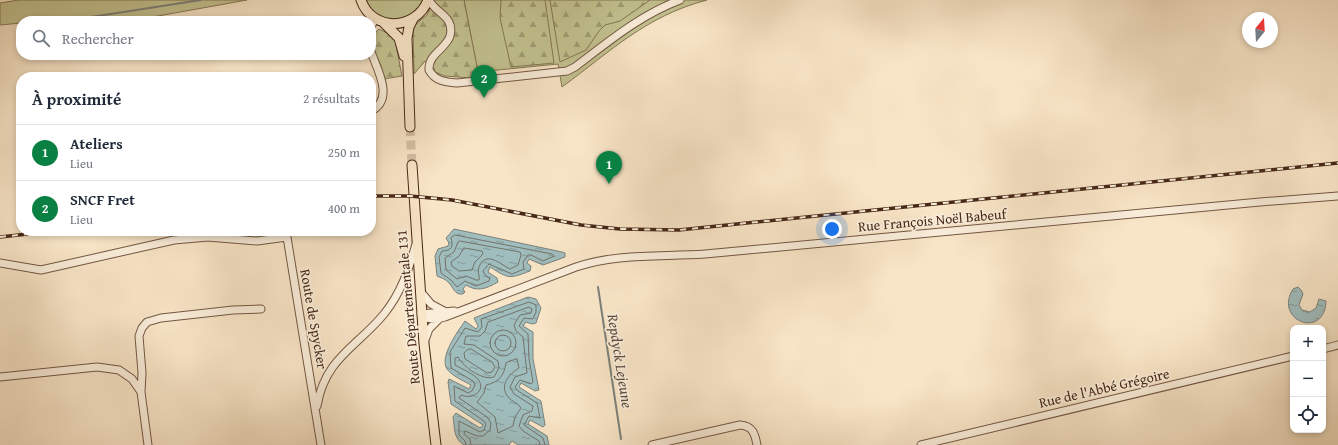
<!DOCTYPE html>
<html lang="fr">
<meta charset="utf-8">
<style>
:root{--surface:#fff;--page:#f2f2f3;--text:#1f2937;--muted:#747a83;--line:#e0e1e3;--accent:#0b8043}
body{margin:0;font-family:"Gentium Book Plus",serif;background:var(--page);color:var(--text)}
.controls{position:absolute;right:12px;bottom:12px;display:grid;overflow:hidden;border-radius:8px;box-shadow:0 2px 6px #0003}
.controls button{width:36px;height:36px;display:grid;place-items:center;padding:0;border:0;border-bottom:1px solid var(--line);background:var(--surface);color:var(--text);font:20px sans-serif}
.compass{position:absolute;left:1242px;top:12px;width:36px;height:36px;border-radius:50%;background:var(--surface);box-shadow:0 2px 6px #0003;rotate:18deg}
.you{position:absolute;left:832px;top:229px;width:14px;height:14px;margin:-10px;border:3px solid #fff;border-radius:50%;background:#1a73e8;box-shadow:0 0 0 6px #1a73e833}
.badge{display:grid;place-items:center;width:26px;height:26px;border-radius:50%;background:var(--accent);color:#fff;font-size:13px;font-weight:700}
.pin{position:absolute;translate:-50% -33px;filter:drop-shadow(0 1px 2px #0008)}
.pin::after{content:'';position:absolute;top:21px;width:14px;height:12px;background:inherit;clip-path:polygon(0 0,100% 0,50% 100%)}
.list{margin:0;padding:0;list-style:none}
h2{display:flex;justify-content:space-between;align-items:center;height:52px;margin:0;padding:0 16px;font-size:17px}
h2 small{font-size:13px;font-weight:400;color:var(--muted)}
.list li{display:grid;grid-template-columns:26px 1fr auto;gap:12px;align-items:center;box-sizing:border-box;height:56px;padding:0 16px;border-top:1px solid var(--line)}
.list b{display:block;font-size:15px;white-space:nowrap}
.list p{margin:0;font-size:13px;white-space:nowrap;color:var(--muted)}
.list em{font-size:13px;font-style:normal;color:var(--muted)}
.icon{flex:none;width:22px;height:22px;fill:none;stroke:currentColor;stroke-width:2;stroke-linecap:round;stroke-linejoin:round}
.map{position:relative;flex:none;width:1338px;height:445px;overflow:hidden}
.search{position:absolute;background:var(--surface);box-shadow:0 2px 6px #0003;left:16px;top:16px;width:360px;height:44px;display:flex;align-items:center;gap:10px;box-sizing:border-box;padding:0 14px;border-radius:16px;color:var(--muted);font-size:15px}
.panel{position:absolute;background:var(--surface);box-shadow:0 2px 6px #0003;left:16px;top:72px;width:360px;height:164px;border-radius:16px}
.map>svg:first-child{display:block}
.grass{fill:#c3c391;stroke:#857654}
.forest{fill:url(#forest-firs);stroke:#857654}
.water{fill:url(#water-ripples);stroke:#7c817b}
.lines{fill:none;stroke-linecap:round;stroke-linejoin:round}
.shore{stroke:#73726a;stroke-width:1}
.stream{stroke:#7c817b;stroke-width:2}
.major-tunnel{stroke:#d5bfa4;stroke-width:9;stroke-dasharray:9 4.5;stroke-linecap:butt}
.minor-casing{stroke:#735743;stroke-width:9}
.major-casing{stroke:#472817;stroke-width:11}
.minor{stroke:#faeedb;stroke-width:7}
.major{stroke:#f8e5c7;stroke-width:9}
.rail-casing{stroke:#472817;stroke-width:3.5}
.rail{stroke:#faeedb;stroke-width:2;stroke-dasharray:6;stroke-linecap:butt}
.labels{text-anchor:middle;stroke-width:3.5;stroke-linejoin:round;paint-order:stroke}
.street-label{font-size:14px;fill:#472817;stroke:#faeedb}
.water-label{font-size:15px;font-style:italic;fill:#5d4d40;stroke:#faeedb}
</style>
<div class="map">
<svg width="1338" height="445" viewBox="0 0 1338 445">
<defs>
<pattern id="forest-firs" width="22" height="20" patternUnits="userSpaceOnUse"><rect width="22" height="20" fill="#c3c391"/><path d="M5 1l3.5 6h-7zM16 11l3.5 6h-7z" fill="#a09e75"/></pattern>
<pattern id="water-ripples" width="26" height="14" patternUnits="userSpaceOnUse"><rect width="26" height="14" fill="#9fbdbd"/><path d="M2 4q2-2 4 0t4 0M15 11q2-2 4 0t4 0" fill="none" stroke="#839a99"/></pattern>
</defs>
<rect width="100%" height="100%" fill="#f8e5c7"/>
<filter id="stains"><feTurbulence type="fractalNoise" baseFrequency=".005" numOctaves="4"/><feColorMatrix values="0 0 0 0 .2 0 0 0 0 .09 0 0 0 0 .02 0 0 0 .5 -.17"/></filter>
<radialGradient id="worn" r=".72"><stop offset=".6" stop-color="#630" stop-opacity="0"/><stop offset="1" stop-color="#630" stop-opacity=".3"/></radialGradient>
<path class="grass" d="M19 0H247L130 21H76L81 20 80 17 21 21V23L0 25V3Z
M365 0H423C414 18 388 29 372 11 369 8 367 3 365 0Z
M464 0H707C646 16 611 51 562 87L558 64 478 72Z"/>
<path class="forest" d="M434 0H464L478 72H471V78L445 76 435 72 434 68 425 61 414 74 413 30 415 25 427 15Z
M501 0H545L554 63 511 67 500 18Z
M550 0H650L620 21 605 25 599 31 586 50 560 62Z
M379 29 391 35 395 40 402 76 384 79C380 67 366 39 379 29Z"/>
<path class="water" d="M454 229 562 252 565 253V257L543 265 529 259 527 263 531 266 530 271C509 279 509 279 490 267L488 272 497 278 498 282C486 289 477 292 466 285L463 289 465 292 463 294C454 295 454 288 449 283 446 279 441 278 437 276L435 256 438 249 448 246 449 243 446 238Z
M1298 287 1301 290 1303 294 1299 305 1302 310 1310 312 1316 308 1319 299 1326 301C1325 340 1273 321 1293 289Z
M528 297 536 299 541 308 536 323 532 324 526 322 523 326 533 332V359L539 390 535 391 521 383 519 387 541 401 545 425 543 427 530 420 528 424 547 436 549 445H518L512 441 509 445H464C453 438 455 428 453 417L456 413 480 428 483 425 451 404 448 382 449 379 469 389 471 385C464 381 452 376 447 369 439 357 458 331 465 321L476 329 478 326 474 318Z"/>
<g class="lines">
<path class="shore" d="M455 235 552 254 554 256 543 261 531 255H528L523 262 524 269 512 274 489 264 483 271 485 275 490 278 489 281 476 286 465 281 457 287 451 280 441 273 439 257 442 251C451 251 454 247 451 238Z
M460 241 520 252 521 255 518 265 510 269C500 264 486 250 479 267 477 272 480 276 479 280H476L466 276 457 279 446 270 445 258 454 252 458 242Z
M464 248 482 251 483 254 475 262 472 270 459 271 452 266 451 262 459 256Z
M490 343a13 13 0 1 1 26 0a13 13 0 1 1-26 0Z
M495 343a8 8 0 1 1 16 0a8 8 0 1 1-16 0Z
M471 349 492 362 495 367 492 372 487 373 465 359 464 353 467 350Z
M517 359 519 368C509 374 498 386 509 398 513 402 518 403 521 408L515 417 513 426 498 433 495 417 477 402 484 393 486 385C499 382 504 376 506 363Z
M466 445 465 441 459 435V421L480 432 484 430 486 424 484 421 455 401 454 386 468 393 472 391 475 385 473 381 451 368 450 352 465 328 478 332 482 327 481 319 529 302 536 305V312L533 319 524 318 519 326 528 334 529 359 533 382 531 384 520 380 515 387 518 391 537 403 540 418 529 416 524 425 543 438 545 445
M471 445 470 439 464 434 465 431 477 436H483L490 430 491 423 487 417 459 398 461 395C472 400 487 391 478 379 472 373 462 369 455 365V358L458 357C463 367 483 381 494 377L499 368 498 361 474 345 464 344 466 336H480L485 331 488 322 529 307 532 309 531 313 520 315 514 325 516 331 523 337 527 373 515 377 510 387 514 394 533 406 532 411 523 415 519 426 523 431 539 441 540 445"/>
<path class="stream" d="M78 19 201 0
M598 287 621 439"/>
<path class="major-tunnel" d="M410 127 412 165"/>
<g class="minor-casing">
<path id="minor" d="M429 0C436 14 455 16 450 36 446 49 428 54 429 70 435 81 445 82 457 83L567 71 575 67C608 42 640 15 680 0
M371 27 375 18
M371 52C377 69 395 99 371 111
M286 231 321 445
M0 263 41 270 174 240 208 237 257 241 287 237
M420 291 431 304 444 311
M421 314 454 311
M422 318 437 319 445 317 576 267C618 253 661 257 705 254L1260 202 1338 196
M425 340 429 329 440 318
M1323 349 1338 345
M0 377 97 367 119 370 132 379 141 392 148 445
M141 392 142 373 139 336 142 328 147 322 161 318 233 310 261 309
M317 406C325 358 357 347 384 314 401 293 409 269 416 244
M652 445 740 425C753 426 755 434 757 445
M921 445 1293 356"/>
</g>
<g class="major-casing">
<path id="major" d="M361 0C372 32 416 31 428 0
M384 23 399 38 404 56
M410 127 407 38 409 27 413 19
M412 165 424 344 436 445"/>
</g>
<use href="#minor" class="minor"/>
<use href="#major" class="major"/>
<g class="rail-casing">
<path id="rail" d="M371 196H410L452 200 581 225 620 229 679 230 737 224 1338 163
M0 237 55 231"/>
</g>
<use href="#rail" class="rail"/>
</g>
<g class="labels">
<g class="street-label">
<text transform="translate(932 220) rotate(-5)" y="5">Rue François Noël Babeuf</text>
<text transform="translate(408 307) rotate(-95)" y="5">Route Départementale 131</text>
<text transform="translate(314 319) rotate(80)" y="5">Route de Spycker</text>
<text transform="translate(1104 388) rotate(-13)" y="5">Rue de l'Abbé Grégoire</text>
</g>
<g class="water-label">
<text transform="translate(620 361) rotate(81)" y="5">Repdyck Lejeune</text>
</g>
</g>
<rect width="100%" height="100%" filter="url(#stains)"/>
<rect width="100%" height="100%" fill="url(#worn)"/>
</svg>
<div class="controls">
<button>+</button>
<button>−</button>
<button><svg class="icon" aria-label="locate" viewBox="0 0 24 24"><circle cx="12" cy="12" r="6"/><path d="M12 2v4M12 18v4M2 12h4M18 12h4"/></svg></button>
</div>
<svg class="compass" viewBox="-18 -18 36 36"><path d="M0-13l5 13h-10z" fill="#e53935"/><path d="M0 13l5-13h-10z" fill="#747a83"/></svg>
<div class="you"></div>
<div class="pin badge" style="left:609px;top:184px">1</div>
<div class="pin badge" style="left:484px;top:98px">2</div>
<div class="search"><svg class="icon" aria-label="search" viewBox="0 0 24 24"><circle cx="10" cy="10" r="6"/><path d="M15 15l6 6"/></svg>Rechercher</div>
<section class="panel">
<h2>À proximité<small>2 résultats</small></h2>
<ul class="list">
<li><span class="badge">1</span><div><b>Ateliers</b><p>Lieu</p></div><em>250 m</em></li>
<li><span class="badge">2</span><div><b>SNCF Fret</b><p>Lieu</p></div><em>400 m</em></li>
</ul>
</section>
</div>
